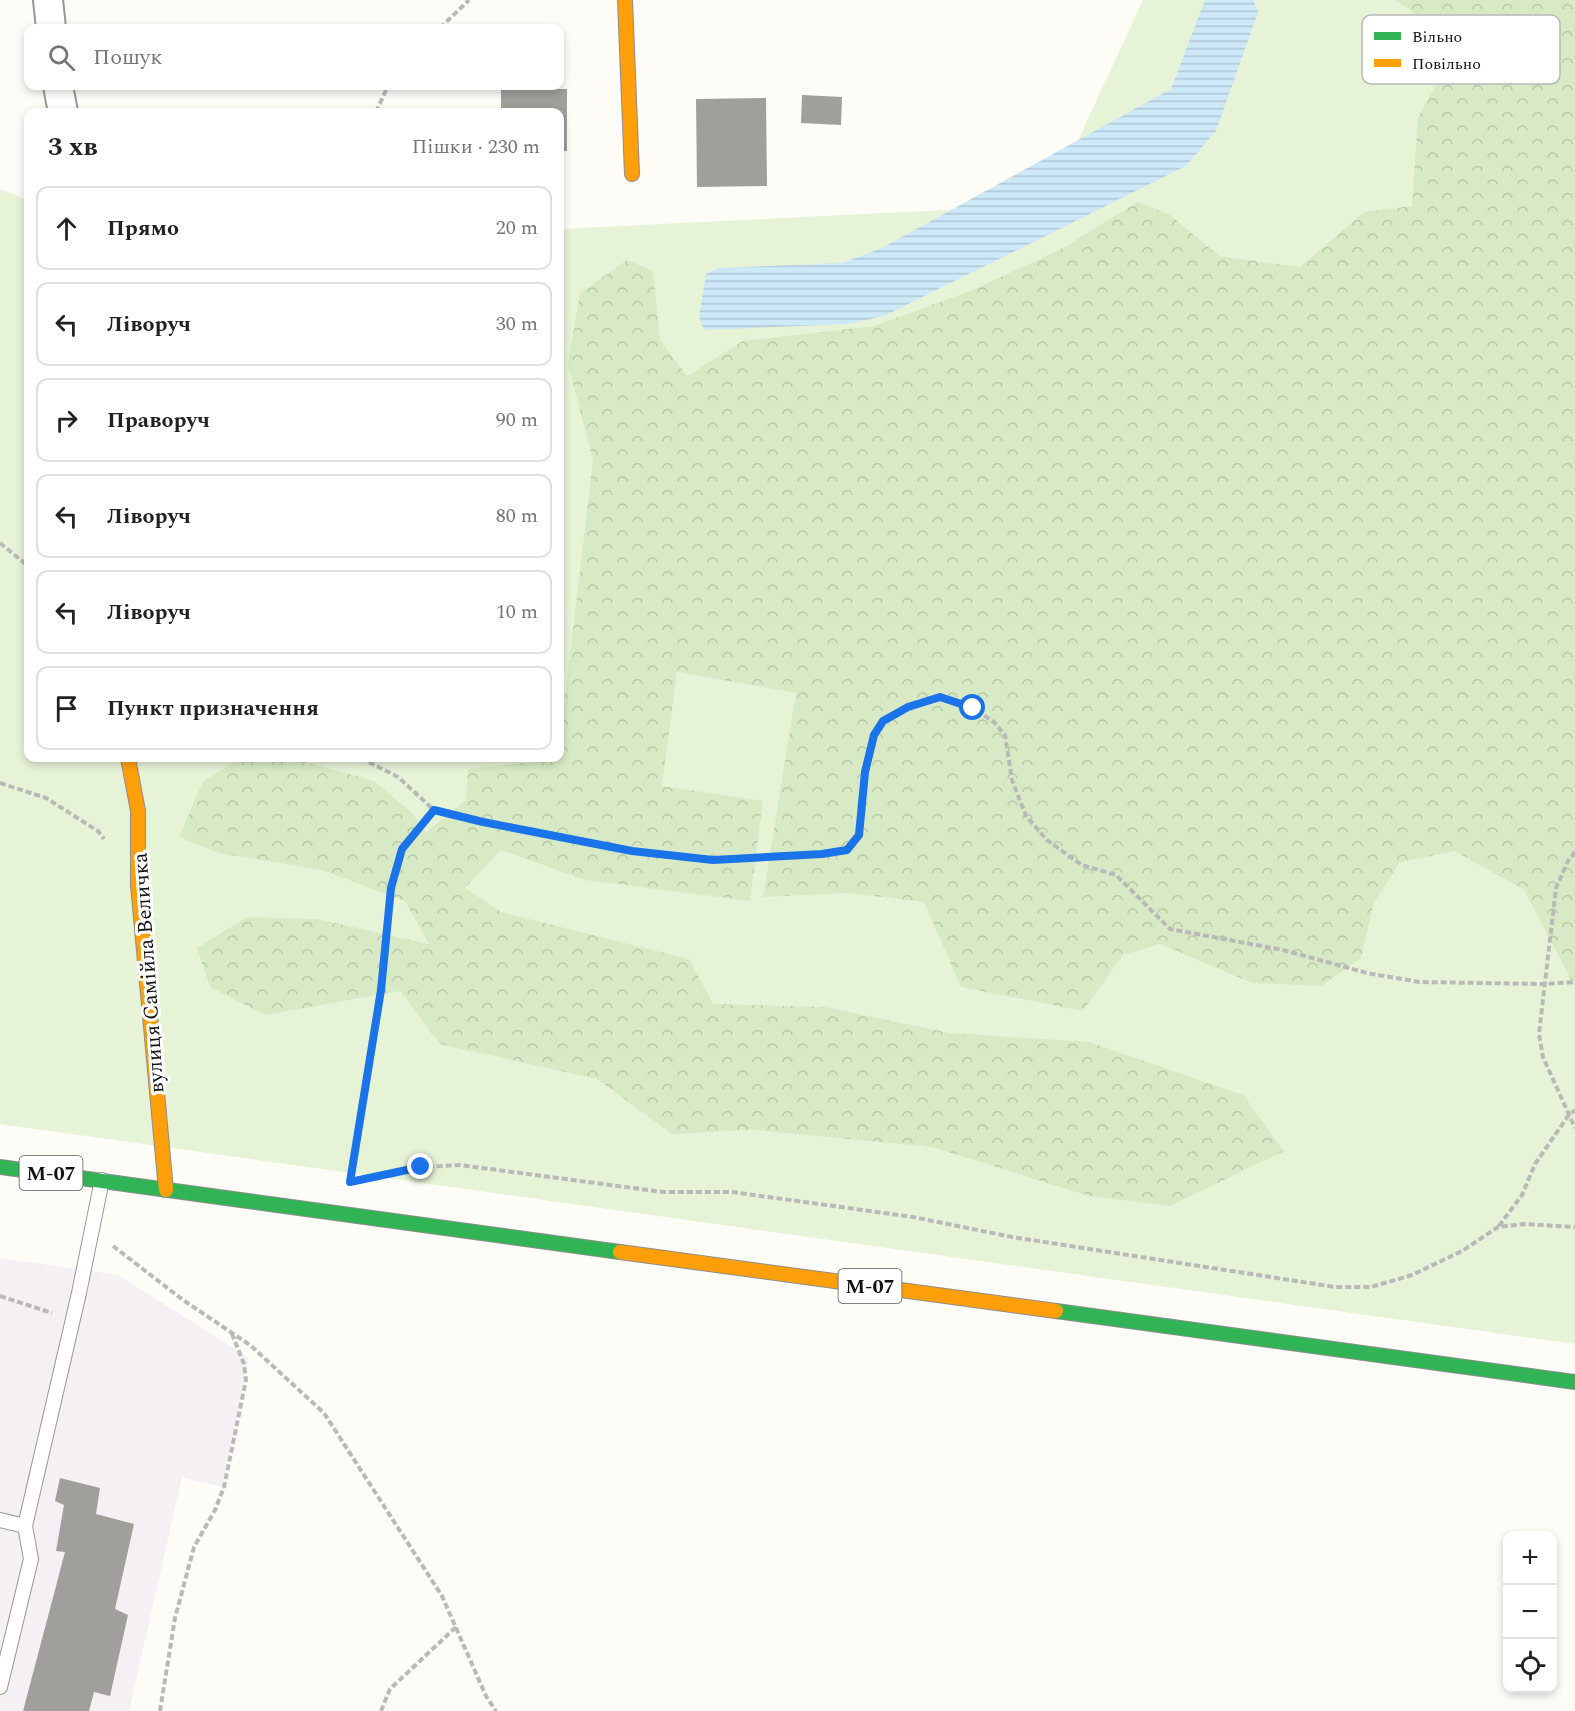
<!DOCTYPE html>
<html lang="uk">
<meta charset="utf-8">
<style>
:root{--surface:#fff;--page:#f6f6f6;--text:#222;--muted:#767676;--line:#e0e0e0}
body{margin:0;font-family:Spectral,serif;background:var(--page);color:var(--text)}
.controls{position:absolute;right:18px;bottom:18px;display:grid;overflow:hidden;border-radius:12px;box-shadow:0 3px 9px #0003}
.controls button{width:54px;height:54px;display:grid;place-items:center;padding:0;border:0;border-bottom:2px solid var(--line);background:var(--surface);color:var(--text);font:30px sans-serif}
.stop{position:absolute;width:18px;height:18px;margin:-14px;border:4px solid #1a73e8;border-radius:50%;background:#fff}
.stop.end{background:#1a73e8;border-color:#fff;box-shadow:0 2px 6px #0008}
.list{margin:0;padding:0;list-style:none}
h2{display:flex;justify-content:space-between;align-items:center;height:78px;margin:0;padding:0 24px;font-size:26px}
h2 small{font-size:20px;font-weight:400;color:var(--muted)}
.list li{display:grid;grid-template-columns:39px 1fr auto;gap:18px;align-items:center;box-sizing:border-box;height:84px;margin:0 12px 12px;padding:0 12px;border:2px solid var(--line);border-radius:12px}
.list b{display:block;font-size:22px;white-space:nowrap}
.list em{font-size:20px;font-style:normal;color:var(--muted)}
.icon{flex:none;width:33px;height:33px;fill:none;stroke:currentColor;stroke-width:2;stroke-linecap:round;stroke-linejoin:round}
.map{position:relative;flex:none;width:1575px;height:1711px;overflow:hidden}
.search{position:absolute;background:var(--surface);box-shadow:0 3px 9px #0003;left:24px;top:24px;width:540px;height:66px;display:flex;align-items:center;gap:15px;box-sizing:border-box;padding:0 21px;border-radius:12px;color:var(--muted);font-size:22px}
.panel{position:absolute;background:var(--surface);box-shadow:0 3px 9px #0003;left:24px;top:108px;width:540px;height:654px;border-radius:12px}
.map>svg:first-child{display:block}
.industrial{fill:#f5f0f3}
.grass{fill:#e7f3d7}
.forest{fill:url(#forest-crowns)}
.water{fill:url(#water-rules)}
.building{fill:#a19f9c}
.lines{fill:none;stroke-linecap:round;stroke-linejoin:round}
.lane-casing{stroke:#979795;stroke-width:16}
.street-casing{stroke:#979795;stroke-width:32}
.fast-casing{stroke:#8e8d8b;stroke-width:16}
.slow-casing{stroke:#8e8d8b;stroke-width:16}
.path{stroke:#b9b9b8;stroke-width:4;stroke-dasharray:6 3;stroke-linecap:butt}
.lane{stroke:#fffffe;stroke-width:14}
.street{stroke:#fffffe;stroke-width:28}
.fast{stroke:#30b455;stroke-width:14}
.slow{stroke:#ff9f0a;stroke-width:14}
.route{stroke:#1a73e8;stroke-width:8}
.labels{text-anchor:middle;stroke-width:6;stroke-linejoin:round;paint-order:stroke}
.shield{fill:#fff;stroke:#585858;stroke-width:1.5}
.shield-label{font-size:20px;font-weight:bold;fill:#111}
.street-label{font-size:21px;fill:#111;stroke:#fff}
.key{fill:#fff;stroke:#b8b8b8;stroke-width:1.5}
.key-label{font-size:16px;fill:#111}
</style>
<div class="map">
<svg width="1575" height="1711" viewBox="0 0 1575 1711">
<defs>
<pattern id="forest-crowns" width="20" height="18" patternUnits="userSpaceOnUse" patternTransform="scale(1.5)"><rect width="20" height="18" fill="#d8eac5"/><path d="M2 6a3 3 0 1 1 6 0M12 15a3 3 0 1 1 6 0" fill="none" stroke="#b8c8a8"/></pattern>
<pattern id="water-rules" width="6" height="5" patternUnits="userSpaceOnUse" patternTransform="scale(1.5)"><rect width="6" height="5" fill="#cde8f7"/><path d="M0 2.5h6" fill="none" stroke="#afc6d3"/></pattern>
</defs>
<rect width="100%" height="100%" fill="#fdfcf7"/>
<path class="industrial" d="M0 1258 118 1275 249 1358 222 1487 182 1477 129 1711H0Z"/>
<path class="grass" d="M1143 0H1575V1344L0 1124V189L28 200V758H560V229L1048 205Z"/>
<path class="forest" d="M1395 0H1575V987L1524 890 1455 851 1400 862 1374 903 1361 958 1321 986 1252 983 1160 944 1123 955 1083 1011 961 987 924 902 847 893 763 897 796 693 677 672 662 786 763 801 750 901 585 880 501 850 465 888 501 912 689 959 713 1004 825 1007 950 1033 1089 1042 1243 1095 1284 1151 1170 1206 1089 1196 932 1147 753 1130 672 1134 597 1079 440 1044 400 991 265 1015 210 987 197 948 247 917 317 919 429 944 405 901 322 870 219 853 179 837 203 781 240 759 302 761 374 781 411 812 426 832 466 800 468 769 525 763 530 758H560V725L562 723 593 460 568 364 580 293 627 260 653 271 660 340 687 376 743 341 874 326 973 290 1063 248 1138 202 1170 215 1219 256 1300 267 1364 212 1412 206 1418 117 1459 45Z"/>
<path class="water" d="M1205 0H1253L1258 12 1216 131 1186 166 884 316 849 324 704 330 699 317 706 274 718 268 842 263 882 248 1171 89Z"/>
<path class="building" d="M501 89H567V151H560V112H501Z
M802 95 842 97 841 125 801 123Z
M766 98 767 186 697 187 696 99Z
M60 1478 100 1488 96 1514 134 1524 115 1609 128 1615 110 1696 94 1692 89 1711H23L65 1552 56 1551 64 1505 55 1501Z"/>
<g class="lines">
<g class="lane-casing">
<path id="lane" d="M0 1520 25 1526
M0 1687 31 1559 25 1526 79 1293 102 1180"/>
</g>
<g class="street-casing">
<path id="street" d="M48 0 51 28
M58 86 63 112"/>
</g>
<g class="fast-casing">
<path id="fast" d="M0 1167 620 1252
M1056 1311 1575 1382"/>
</g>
<g class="slow-casing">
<path id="slow" d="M625 0 632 174
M128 758 138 811V885L166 1190
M620 1252 1056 1311"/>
</g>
<path class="path" d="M440 28 469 0
M376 112 388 86
M0 543 28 566
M361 758 398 777 434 810
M0 783 46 798 98 831 104 839
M1575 852 1568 861 1556 888 1539 1034 1543 1057 1575 1128
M357 1180 421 1167 460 1165 663 1192H732L913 1217 1012 1237 1335 1287H1371L1412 1275 1462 1251 1498 1227 1523 1224 1575 1227
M350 1181 381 990 391 888 402 849 434 810 483 822 631 851 713 860 822 854 847 850 859 835 865 772 874 735 883 721 908 707 940 697 973 708 994 722 1005 735 1012 780 1026 816 1047 840 1082 865 1116 875 1170 929 1283 950 1367 973 1419 982 1544 984 1575 982
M1499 1226 1522 1195 1535 1164 1568 1116 1575 1110
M113 1246 183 1300 250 1345 324 1413 442 1596 486 1696 496 1711
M0 1296 52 1313
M160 1711 175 1618 194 1547 215 1510 224 1487 246 1380 244 1364 232 1334
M381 1711 390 1689 456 1627"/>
<use href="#lane" class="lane"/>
<use href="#street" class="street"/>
<use href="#fast" class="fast"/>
<use href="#slow" class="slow"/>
</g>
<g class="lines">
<path class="route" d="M421 1167 350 1182 381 990 391 888 402 849 434 810 483 822 632 851 713 860 822 854 847 850 859 835 865 772 874 735 883 721 908 707 940 697 973 708"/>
</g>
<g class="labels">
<g class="shield">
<rect x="19.5" y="1156" width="63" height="34" rx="4.5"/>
<rect x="838.5" y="1269" width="63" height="34" rx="4.5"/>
</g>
<g class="shield-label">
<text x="51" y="1180">М-07</text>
<text x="870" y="1293">М-07</text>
</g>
<g class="street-label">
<text transform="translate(148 973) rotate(-94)" y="7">вулиця Самійла Величка</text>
</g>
</g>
<rect x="1362" y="15" width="198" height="69" rx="9" class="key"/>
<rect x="1374" y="32" width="27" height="8" fill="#30b455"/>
<rect x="1374" y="59" width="27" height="8" fill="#ff9f0a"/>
<g class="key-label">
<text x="1412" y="42">Вільно</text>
<text x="1412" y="69">Повільно</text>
</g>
</svg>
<div class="controls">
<button>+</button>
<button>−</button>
<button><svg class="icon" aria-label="locate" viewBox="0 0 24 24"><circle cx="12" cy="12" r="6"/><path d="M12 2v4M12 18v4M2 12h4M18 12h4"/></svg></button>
</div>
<div class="stop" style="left:973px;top:708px"></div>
<div class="stop end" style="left:421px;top:1167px"></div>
<div class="search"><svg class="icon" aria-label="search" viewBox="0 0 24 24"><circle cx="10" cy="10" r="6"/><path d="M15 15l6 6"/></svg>Пошук</div>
<section class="panel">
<h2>3 хв<small>Пішки · 230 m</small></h2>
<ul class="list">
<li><svg class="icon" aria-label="ahead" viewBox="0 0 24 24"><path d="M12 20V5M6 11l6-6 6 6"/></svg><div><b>Прямо</b></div><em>20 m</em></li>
<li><svg class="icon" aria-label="left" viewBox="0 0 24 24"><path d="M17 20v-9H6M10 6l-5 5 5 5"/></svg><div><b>Ліворуч</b></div><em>30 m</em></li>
<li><svg class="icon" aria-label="right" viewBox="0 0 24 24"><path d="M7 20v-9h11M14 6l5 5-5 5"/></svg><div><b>Праворуч</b></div><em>90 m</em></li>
<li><svg class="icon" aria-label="left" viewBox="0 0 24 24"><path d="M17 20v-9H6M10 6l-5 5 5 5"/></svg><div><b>Ліворуч</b></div><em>80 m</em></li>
<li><svg class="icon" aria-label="left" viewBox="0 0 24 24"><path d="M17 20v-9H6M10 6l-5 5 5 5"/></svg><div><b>Ліворуч</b></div><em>10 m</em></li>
<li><svg class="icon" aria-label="arrive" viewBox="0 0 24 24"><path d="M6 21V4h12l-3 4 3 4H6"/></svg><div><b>Пункт призначення</b></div></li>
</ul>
</section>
</div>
